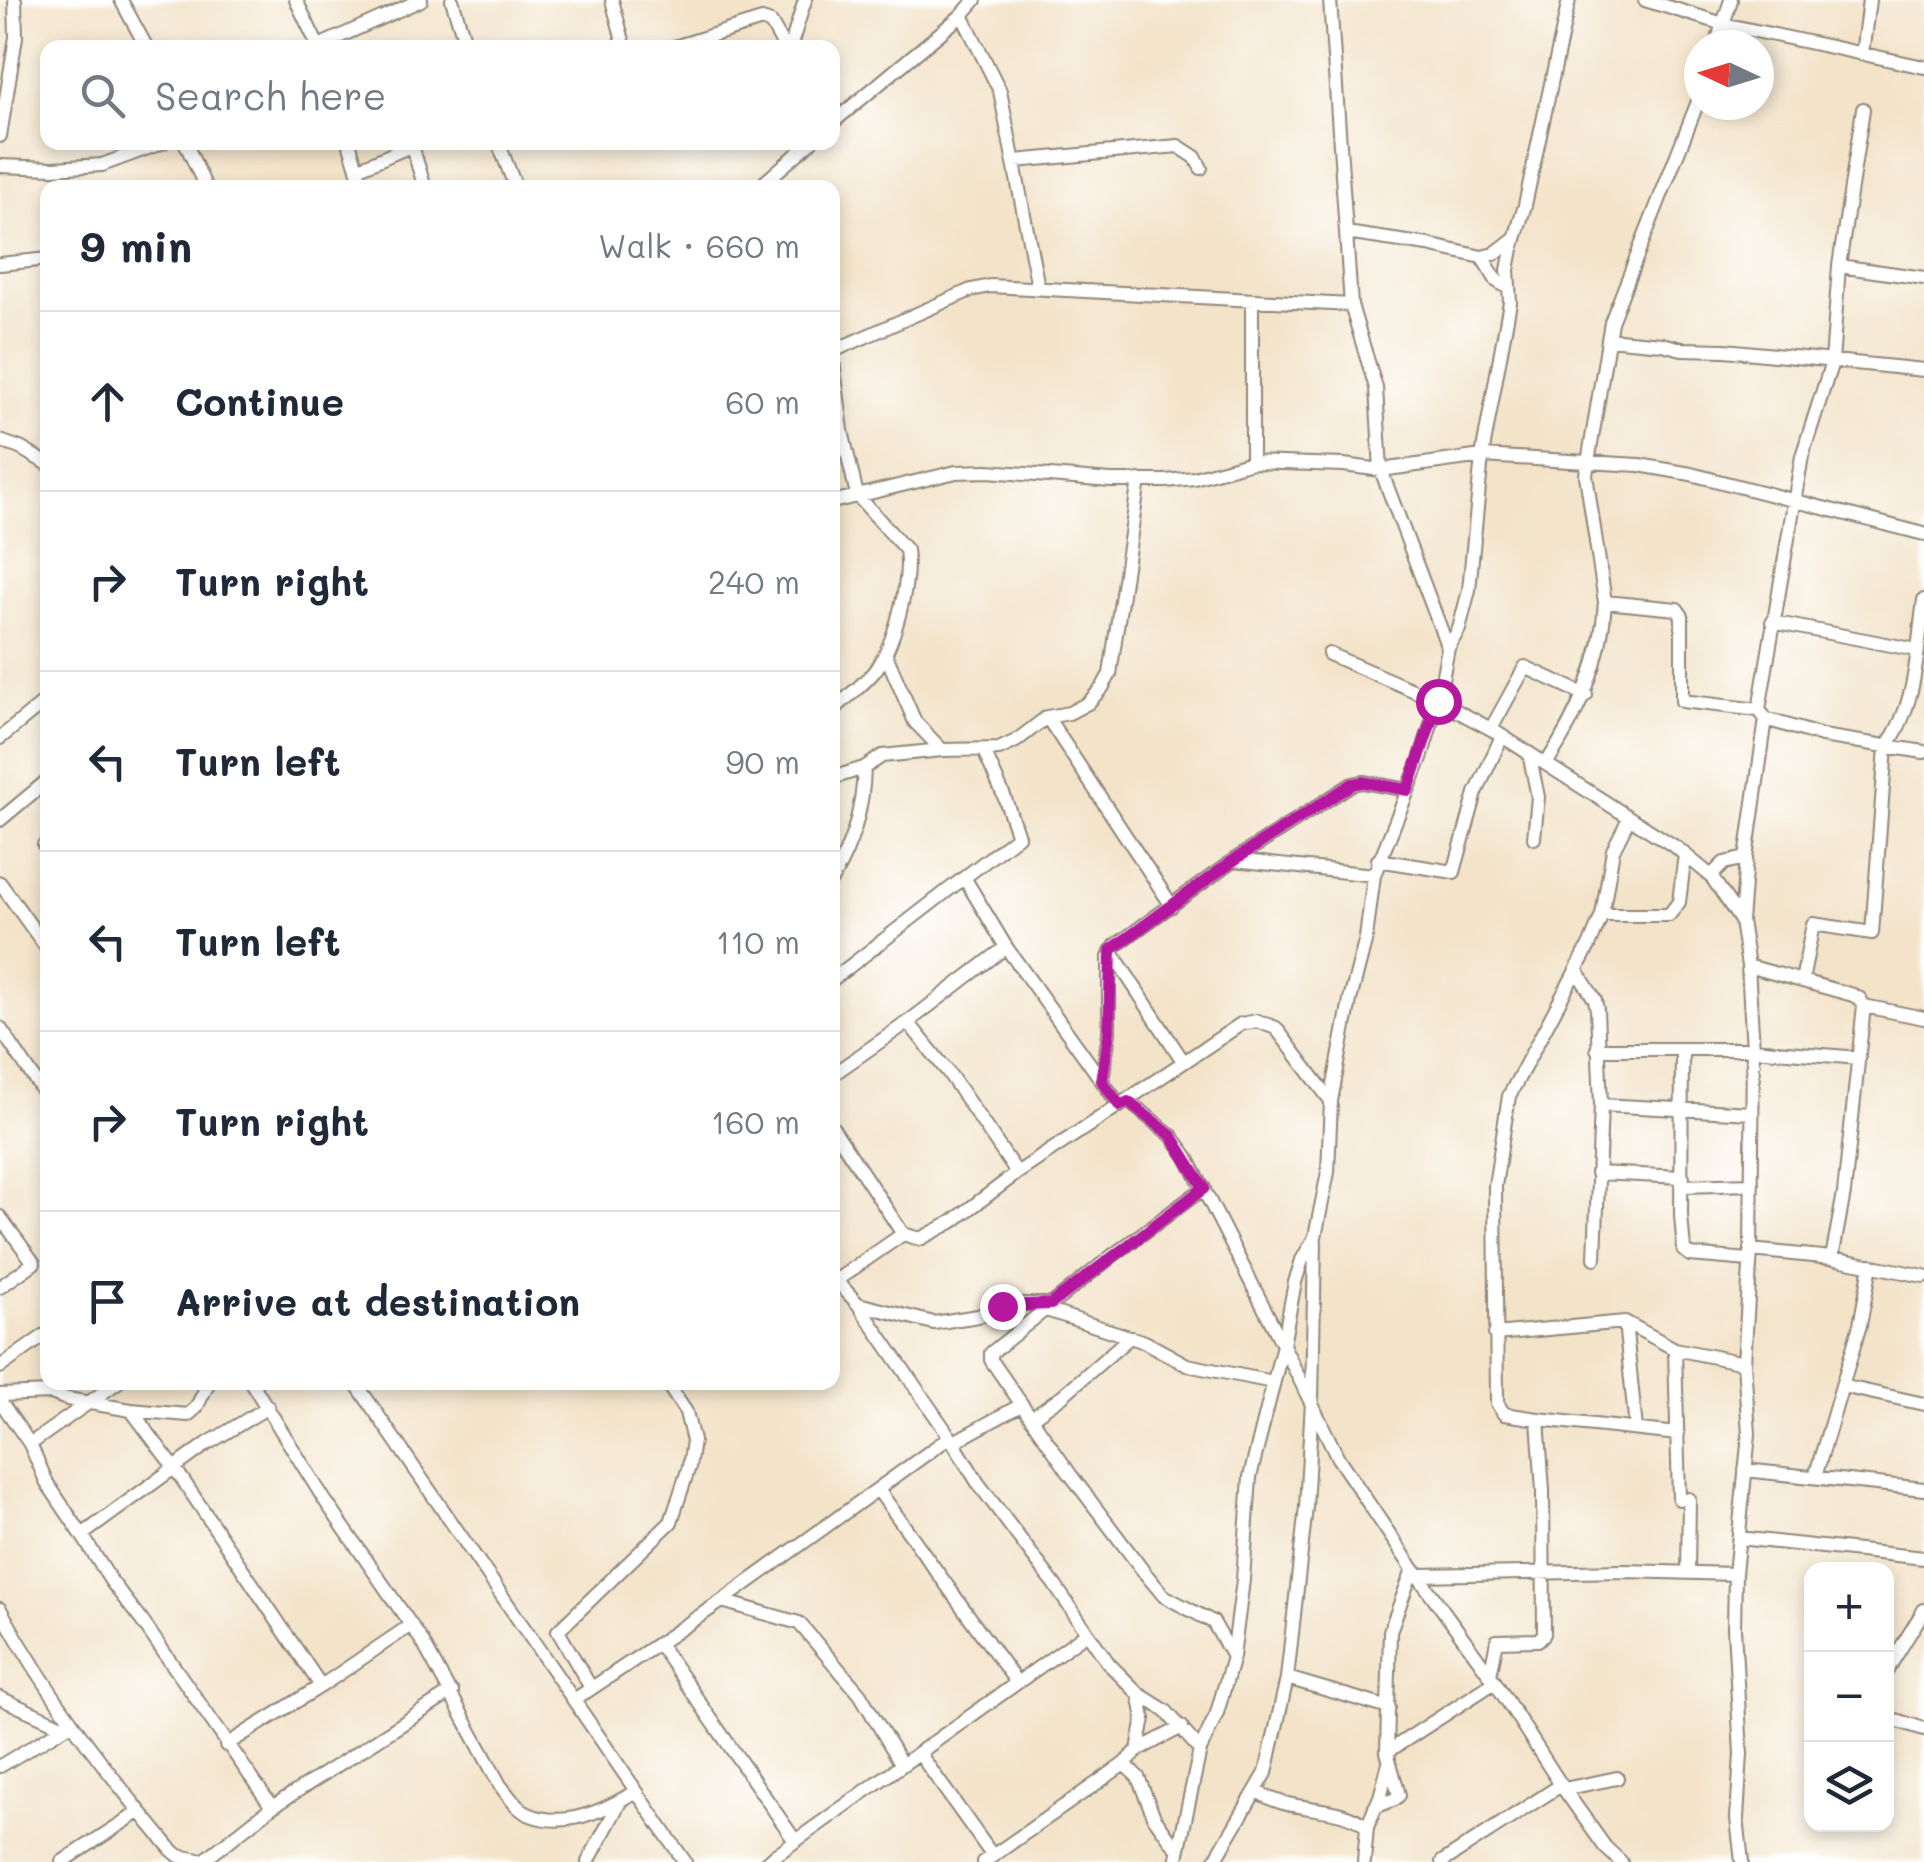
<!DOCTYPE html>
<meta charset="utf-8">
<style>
:root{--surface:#fff;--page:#f6f6f7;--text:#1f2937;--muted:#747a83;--line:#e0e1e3}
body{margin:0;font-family:Mali,sans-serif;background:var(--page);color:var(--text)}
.controls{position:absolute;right:30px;bottom:30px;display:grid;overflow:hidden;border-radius:20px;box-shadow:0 5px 15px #0003}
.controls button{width:90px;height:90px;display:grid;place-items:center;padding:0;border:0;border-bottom:2px solid var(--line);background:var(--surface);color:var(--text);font:50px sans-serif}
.compass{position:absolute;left:1684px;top:30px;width:90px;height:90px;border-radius:50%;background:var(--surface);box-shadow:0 5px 15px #0003;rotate:274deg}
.stop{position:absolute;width:30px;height:30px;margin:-22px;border:8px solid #b5179e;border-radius:50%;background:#fff}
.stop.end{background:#b5179e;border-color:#fff;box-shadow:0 2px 10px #0008}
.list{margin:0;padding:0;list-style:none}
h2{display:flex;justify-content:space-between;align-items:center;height:130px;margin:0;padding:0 40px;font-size:42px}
h2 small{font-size:32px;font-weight:400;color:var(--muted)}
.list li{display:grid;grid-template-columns:65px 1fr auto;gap:30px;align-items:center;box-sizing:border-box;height:180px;padding:0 40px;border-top:2px solid var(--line)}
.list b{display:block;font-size:38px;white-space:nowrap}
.list em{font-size:32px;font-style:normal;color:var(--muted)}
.icon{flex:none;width:55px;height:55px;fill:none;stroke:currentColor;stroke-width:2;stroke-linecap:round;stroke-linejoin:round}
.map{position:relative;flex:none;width:1924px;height:1862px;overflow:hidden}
.search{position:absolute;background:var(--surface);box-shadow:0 5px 15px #0003;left:40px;top:40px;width:800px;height:110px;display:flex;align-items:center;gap:25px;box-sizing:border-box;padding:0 35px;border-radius:20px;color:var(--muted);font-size:38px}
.panel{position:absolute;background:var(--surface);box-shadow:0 5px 15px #0003;left:40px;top:180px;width:800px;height:1210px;border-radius:20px}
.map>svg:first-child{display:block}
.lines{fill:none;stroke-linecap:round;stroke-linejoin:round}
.minor-casing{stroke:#8f877a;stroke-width:16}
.minor{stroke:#fff;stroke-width:12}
.route{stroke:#b5179e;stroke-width:12}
</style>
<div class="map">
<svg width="1924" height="1862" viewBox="0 0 1924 1862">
<rect width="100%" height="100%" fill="#fff"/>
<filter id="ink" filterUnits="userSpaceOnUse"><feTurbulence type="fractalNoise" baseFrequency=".01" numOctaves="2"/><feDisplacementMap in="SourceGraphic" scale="20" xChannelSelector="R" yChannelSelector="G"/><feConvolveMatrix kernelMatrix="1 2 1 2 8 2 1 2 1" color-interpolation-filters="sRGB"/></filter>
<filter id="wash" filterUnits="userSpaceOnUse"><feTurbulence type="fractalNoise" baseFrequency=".0048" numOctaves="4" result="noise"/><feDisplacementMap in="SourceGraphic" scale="40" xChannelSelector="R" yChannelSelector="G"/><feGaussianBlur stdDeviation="2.25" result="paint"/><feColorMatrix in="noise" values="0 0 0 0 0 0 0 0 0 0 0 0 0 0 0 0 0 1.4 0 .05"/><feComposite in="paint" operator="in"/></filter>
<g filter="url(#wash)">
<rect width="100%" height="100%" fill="#f3e3c9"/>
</g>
<g filter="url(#ink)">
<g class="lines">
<g class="minor-casing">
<path id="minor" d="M121 0 147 48
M296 0 319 48
M452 0 467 48
M612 0 625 48
M1330 0 1351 305 1376 388 1381 470 1448 648
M1569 0 1525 205 1512 249 1508 270 1510 302 1482 456 1469 590 1459 629 1448 648 1438 701 1421 758 1374 875 1366 938 1350 1000 1331 1101 1328 1172 1315 1237 1302 1260 1295 1282 1283 1345 1338 1458 1413 1569 1495 1682 1561 1785 1605 1847 1621 1862
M1645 0 1723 24 1924 67
M962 15 1000 91 1038 287
M1716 45 1731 0
M314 48 421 0
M671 48 762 20 771 23 785 48
M790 48 805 0
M1862 54 1869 0
M832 123 962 15 975 0
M0 136 16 37 15 0
M185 142 206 188
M349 142 363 188
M498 142 516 188
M412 146 425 188
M1015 161 1178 146 1195 157 1201 168
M0 166 53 168 102 165 164 142
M357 169 420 142
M758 188 811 142
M1346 233 1428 245 1482 257 1494 254 1512 240
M1482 257 1497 281 1509 288
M0 264 48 259
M1839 266 1924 278
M1608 339 1662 344 1682 349 1725 350 1924 370
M832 351 842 431 857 495 906 550C911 582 894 648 873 673 861 687 845 698 832 712
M833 351 971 290 990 286 1351 305
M0 441 20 448 48 464
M1252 462V302
M832 502 956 472 988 471 1111 481H1166L1194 478 1252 462 1344 465 1381 470 1482 456 1639 465 1691 474 1924 534
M1605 602 1677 609 1682 616V701L1759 710
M1772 622 1917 650
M1329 654 1438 701 1491 729 1677 848 1711 876 1741 921
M886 655 915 722 942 750 999 749 1016 741 1047 717 1069 713 1088 703 1102 688 1110 674 1139 480
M1047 717 1172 906
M1766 719 1822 736 1924 752
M1491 729 1525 667 1586 695
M0 738 48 699
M1529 753 1538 797 1534 838
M1546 764C1578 715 1602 662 1605 602L1586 475 1611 322 1699 99
M832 778 864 768 882 756 942 750
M0 820 48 780
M44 845 48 846
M1234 860 1374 875
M1378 860 1454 872 1476 793 1502 736
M1711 876 1724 863 1746 858
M832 879C853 844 863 809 864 768
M965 879 1006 947 1120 1106
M0 883 48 950
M1602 915H1669L1679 902 1685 854
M1111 951 1183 1061
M1748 966 1853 995 1860 999 1864 1006 1844 1193 1832 1258
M1577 971 1595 1000 1597 1010 1601 1105 1595 1258
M832 980 1018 836 1004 796 984 751
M1802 981 1813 924 1872 933 1886 747C1917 706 1917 649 1924 600
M1864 1006 1924 1018
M908 1022 1006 947
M0 1028 48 1099
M1597 1049H1753L1859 1058
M1682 1050 1681 1215 1684 1250 1690 1255 1749 1260
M832 1075 908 1022 948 1072 1017 1173
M1102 1081 1109 1033V957L1115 946 1234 860 1352 784 1363 782 1408 790
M1128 1101 1171 1135 1186 1155 1283 1345 1250 1477 1243 1580 1233 1657 1217 1713 1200 1750 1176 1862
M1601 1105 1752 1113
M832 1127 903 1234
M1597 1173 1683 1177
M1683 1186 1752 1184
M1204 1188 1112 1256 991 1353V1360L1070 1474 1144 1572 1164 1596 1213 1622 1232 1655
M0 1217 34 1263 0 1287
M1751 1250 1832 1258 1924 1276
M833 1277 858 1304 950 1437 978 1483 1054 1584 1109 1664 1139 1694 1166 1711 1200 1750
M838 1279 903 1234 920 1239 952 1222 1017 1173 1241 1024 1257 1021 1276 1028 1331 1101
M858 1304 934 1323 978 1316 1011 1304H1051
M1046 1310 1145 1342 1187 1365 1273 1382
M1625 1322 1636 1429
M1495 1334 1625 1322 1675 1349 1744 1363
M1675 1349 1679 1499
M0 1367 48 1333
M251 1382 324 1499 422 1641 500 1785C508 1795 516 1808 528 1814 564 1830 606 1810 636 1791
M355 1382 685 1862
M1842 1386 1924 1404
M0 1395 51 1393 67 1399 131 1410 176 1470 321 1686 226 1745
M0 1401 30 1444 47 1483 82 1535
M268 1407 207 1444 82 1535 111 1581 142 1621 272 1807
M131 1410 188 1415 196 1408 209 1382
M1031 1418 1062 1396 1130 1337
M1538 1419 1504 1414 1497 1403 1495 1186 1509 1096 1589 946 1602 915 1613 850 1629 818
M954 1442 1021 1405
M30 1444 118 1382
M1745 1470 1924 1489
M1815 1477 1860 1325 1871 1265
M879 1491 1017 1683
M1739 1538 1924 1558
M1688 1573 1689 1499
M1418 1575 1624 1571 1735 1574
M722 1601 799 1623 860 1694 902 1765
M0 1609C48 1696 107 1773 171 1849L179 1856 204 1861
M659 1644 794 1839
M1886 1672 1924 1610
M1490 1675 1497 1641 1538 1640 1544 1634 1543 1491 1538 1419 1678 1434
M1287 1678 1389 1708
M321 1686 411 1625
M591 1688 558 1631 671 1522 689 1467 693 1441 686 1412 666 1382
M0 1698 64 1727
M574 1700 722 1601 950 1437
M1886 1717 1924 1729
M1138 1750 1144 1718 1139 1694
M1387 1752 1495 1682
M919 1753 992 1855
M1124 1764 1138 1777 1154 1817 1174 1845 1178 1844
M0 1766 72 1723
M1564 1789 1617 1778
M1256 1790C1288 1815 1338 1802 1367 1827
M1375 1807 1395 1799 1399 1795 1387 1752 1390 1631 1413 1569
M62 1862 139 1812
M202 1862 272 1807 452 1692
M588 1862 621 1800
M766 1862 1087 1633
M984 1862 1124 1764 1138 1750 1182 1727
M1214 1862 1266 1773 1287 1678 1306 1507 1312 1401 1315 1242
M1364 1862 1367 1827 1380 1797 1389 1763
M1442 1862 1561 1785
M1742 1862 1737 1818 1741 1754 1734 1628 1735 1574 1749 1434 1744 1363 1751 1250 1753 1049 1748 966 1741 921 1746 858 1766 719 1759 710 1802 456 1832 362 1839 266 1863 109"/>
</g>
<use href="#minor" class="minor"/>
</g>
</g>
<g class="lines" filter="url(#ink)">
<path class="route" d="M1002 1306 1051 1304 1204 1188 1171 1135 1128 1102 1120 1106 1102 1081 1109 1033 1111 950 1234 860 1352 784 1363 782 1408 790 1438 701"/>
</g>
</svg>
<div class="controls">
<button>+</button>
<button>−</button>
<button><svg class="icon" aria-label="layers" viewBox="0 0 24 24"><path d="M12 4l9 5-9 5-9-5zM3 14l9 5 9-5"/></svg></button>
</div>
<svg class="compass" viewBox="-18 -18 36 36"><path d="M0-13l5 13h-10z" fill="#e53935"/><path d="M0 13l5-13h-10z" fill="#747a83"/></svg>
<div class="stop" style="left:1438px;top:701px"></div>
<div class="stop end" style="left:1002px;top:1306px"></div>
<div class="search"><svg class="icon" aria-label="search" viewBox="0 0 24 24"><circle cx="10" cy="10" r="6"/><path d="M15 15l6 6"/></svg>Search here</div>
<section class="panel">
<h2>9 min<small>Walk · 660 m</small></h2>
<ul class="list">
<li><svg class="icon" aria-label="ahead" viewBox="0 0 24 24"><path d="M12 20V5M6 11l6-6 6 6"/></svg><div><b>Continue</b></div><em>60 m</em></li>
<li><svg class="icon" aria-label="right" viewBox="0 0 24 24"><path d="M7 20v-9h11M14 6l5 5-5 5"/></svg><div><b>Turn right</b></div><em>240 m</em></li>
<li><svg class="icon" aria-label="left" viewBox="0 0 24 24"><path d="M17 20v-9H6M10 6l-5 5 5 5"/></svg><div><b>Turn left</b></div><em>90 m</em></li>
<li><svg class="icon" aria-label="left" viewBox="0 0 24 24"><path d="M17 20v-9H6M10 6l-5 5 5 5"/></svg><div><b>Turn left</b></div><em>110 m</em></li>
<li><svg class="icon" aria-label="right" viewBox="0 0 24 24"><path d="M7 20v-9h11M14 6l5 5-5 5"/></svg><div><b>Turn right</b></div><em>160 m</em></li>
<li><svg class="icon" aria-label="arrive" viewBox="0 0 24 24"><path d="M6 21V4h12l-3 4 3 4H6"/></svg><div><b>Arrive at destination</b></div></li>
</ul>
</section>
</div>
